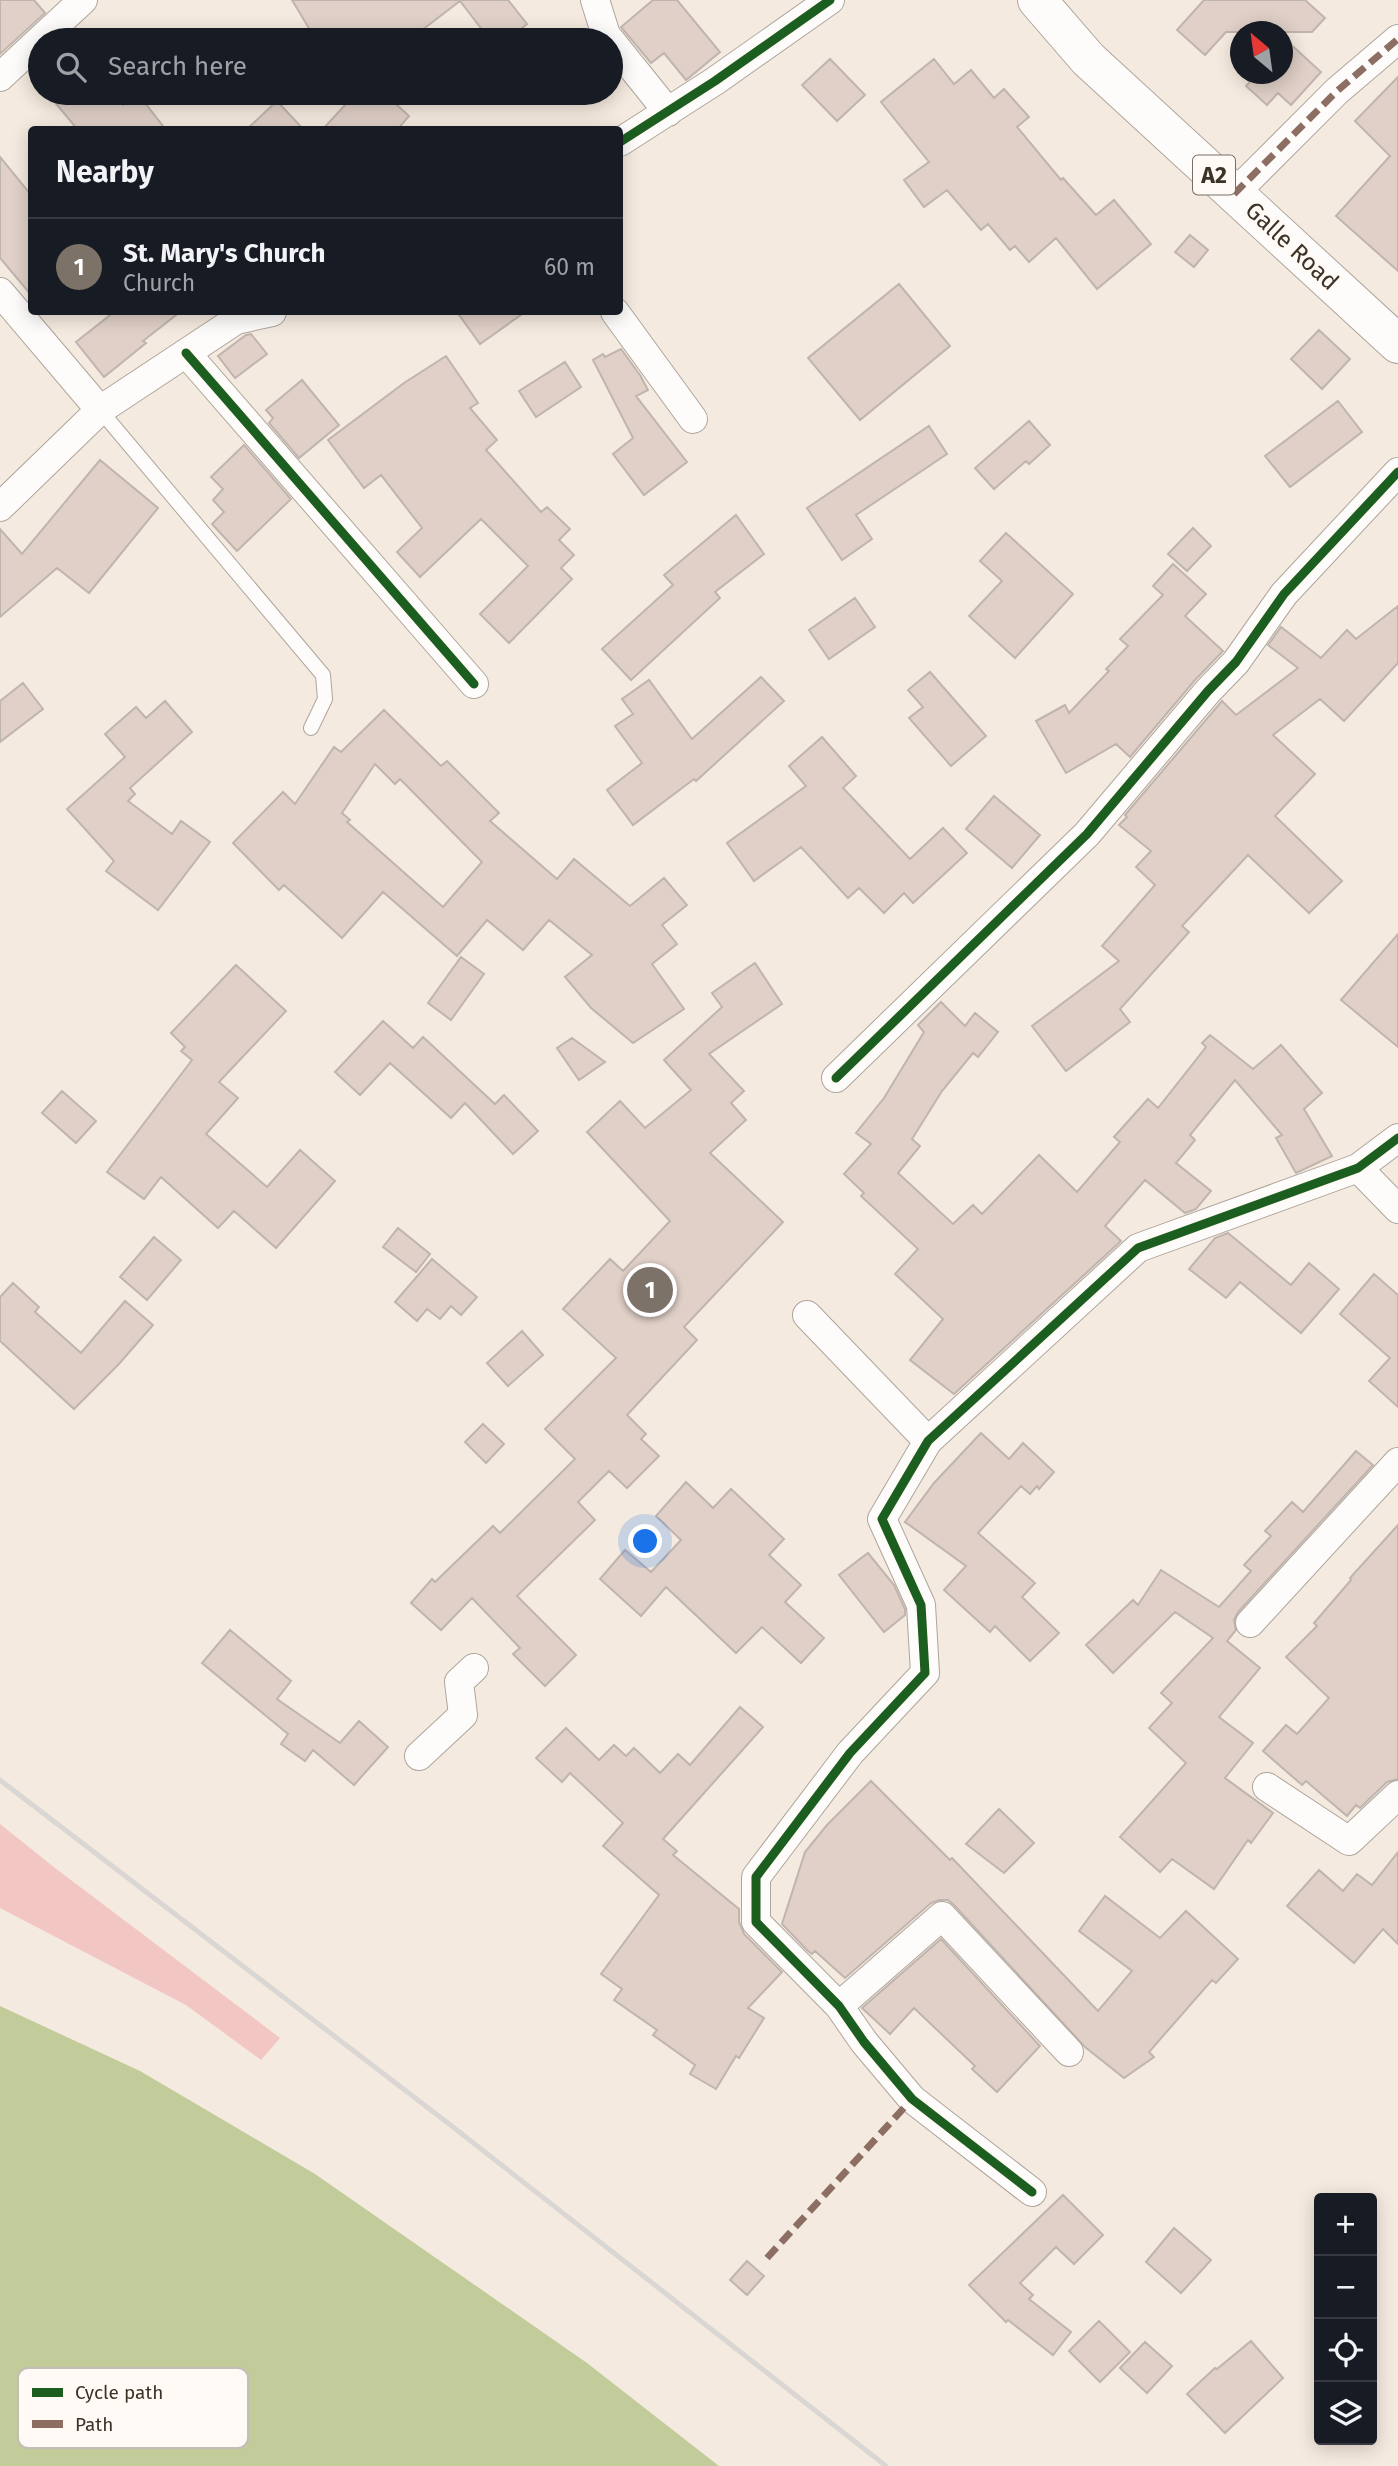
<!DOCTYPE html>
<meta charset="utf-8">
<style>
:root{--surface:#171b24;--page:#20242c;--text:#f1f3f6;--muted:#9ea1a6;--line:#363941;--accent:#7c7268}
body{margin:0;font-family:"Fira Sans",sans-serif;background:var(--page);color:var(--text)}
.controls{position:absolute;right:21px;bottom:21px;display:grid;overflow:hidden;border-radius:7px;box-shadow:0 4px 18px #0003}
.controls button{width:63px;height:63px;display:grid;place-items:center;padding:0;border:0;border-bottom:2px solid var(--line);background:var(--surface);color:var(--text);font:35px sans-serif}
.compass{position:absolute;left:1230px;top:21px;width:63px;height:63px;border-radius:50%;background:var(--surface);box-shadow:0 4px 18px #0003;rotate:331deg}
.you{position:absolute;left:646px;top:1542px;width:24px;height:24px;margin:-18px;border:5px solid #fff;border-radius:50%;background:#1a73e8;box-shadow:0 0 0 10px #1a73e833}
.badge{display:grid;place-items:center;width:46px;height:46px;border-radius:50%;background:var(--accent);color:#fff;font-size:23px;font-weight:700}
.pin{position:absolute;translate:-50% -50%;border:4px solid #fff;box-shadow:0 2px 7px #0006}
.list{margin:0;padding:0;list-style:none}
h2{display:flex;justify-content:space-between;align-items:center;height:91px;margin:0;padding:0 28px;font-size:30px}
h2 small{font-size:23px;font-weight:400;color:var(--muted)}
.list li{display:grid;grid-template-columns:46px 1fr auto;gap:21px;align-items:center;box-sizing:border-box;height:98px;padding:0 28px;border-top:2px solid var(--line)}
.list b{display:block;font-size:26px;white-space:nowrap}
.list p{margin:0;font-size:23px;white-space:nowrap;color:var(--muted)}
.list em{font-size:23px;font-style:normal;color:var(--muted)}
.icon{flex:none;width:38px;height:38px;fill:none;stroke:currentColor;stroke-width:2;stroke-linecap:round;stroke-linejoin:round}
.map{position:relative;flex:none;width:1398px;height:2466px;overflow:hidden}
.search{position:absolute;background:var(--surface);box-shadow:0 4px 18px #0003;left:28px;top:28px;width:595px;height:77px;display:flex;align-items:center;gap:18px;box-sizing:border-box;padding:0 24px;border-radius:38px;color:var(--muted);font-size:26px}
.panel{position:absolute;background:var(--surface);box-shadow:0 4px 18px #0003;left:28px;top:126px;width:595px;height:189px;border-radius:7px}
.map>svg:first-child{display:block}
.green{fill:#f1c6c3}
.water{fill:#c2cc9a}
.building{fill:#e0d0c7;stroke:#c0b5ae;stroke-width:2;fill-rule:evenodd}
.lines{fill:none;stroke-linecap:round;stroke-linejoin:round}
.service-casing{stroke:#aea59c;stroke-width:16}
.minor-casing{stroke:#aea59c;stroke-width:30}
.trunk-casing{stroke:#aea59c;stroke-width:40}
.service{stroke:#fefcfa;stroke-width:14}
.minor{stroke:#fefcfa;stroke-width:28}
.trunk{stroke:#fefcfa;stroke-width:38}
.rail{stroke:#dad6d3;stroke-width:5}
.quiet{stroke:#8d6e63;stroke-width:7;stroke-dasharray:14 7;stroke-linecap:butt}
.cycleway-casing{stroke:#fffaf5;stroke-width:13}
.cycleway{stroke:#1b5e20;stroke-width:9}
.labels{text-anchor:middle;stroke-width:6;stroke-linejoin:round;paint-order:stroke}
.shield{fill:#fffaf5;stroke:#766e66;stroke-width:2}
.shield-label{font-size:23px;font-weight:bold;fill:#3b3228}
.street-label{font-size:24px;fill:#3b3228;stroke:#fffaf5}
.key{fill:#fffaf5;stroke:#c4beb8;stroke-width:2}
.key-label{font-size:19px;fill:#3b3228}
</style>
<div class="map">
<svg width="1398" height="2466" viewBox="0 0 1398 2466">
<rect width="100%" height="100%" fill="#f5eadf"/>
<path class="green" d="M0 1824 55 1868 280 2038 261 2060 186 2005 0 1908Z"/>
<path class="water" d="M0 2006 140 2071 315 2174 587 2363 719 2466H0Z"/>
<path class="building" d="M0 0H34L45 13 0 54Z
M292 0H508L527 24 507 40H490L460 1 409 40H316Z
M653 0H677L720 52 686 80 664 53 651 63 621 27Z
M1204 0H1305L1325 18 1312 32H1226L1205 55 1177 30Z
M1287 41 1321 72 1291 105 1278 93 1267 105 1246 86 1257 74H1283V46Z
M830 59 865 95 837 121 802 85Z
M934 59 954 84 971 70 994 98 1004 89 1029 117 1017 127 1061 180 1063 178 1096 215 1114 200 1151 244 1097 289 1056 238 1029 262 1015 246 1010 250 988 224 981 230 947 190 924 207 904 180 929 162 881 102Z
M1398 77V271L1336 216 1390 156 1355 121Z
M47 93H113L123 105 138 94 166 130H78Z
M356 93H384L409 116 397 130H322Z
M277 101 304 130H246Z
M0 157 32 196V296L0 258Z
M1190 235 1208 250 1194 267 1175 252Z
M899 284 950 346 860 420 808 358Z
M114 312H180L143 341 146 343 104 377 76 342Z
M457 312H525L480 344Z
M1319 330 1350 359 1322 389 1291 359Z
M251 334 267 354 235 378 218 356 246 335Z
M621 349 640 375 648 390 636 396 687 462 644 495 613 454 633 438 593 360 603 354 605 357Z
M446 356 478 403 470 408 497 440 486 450 541 512 547 507 570 529 559 540 574 555 561 568 572 579 509 643 480 614 528 566 481 519 420 577 397 552 422 528 381 475 364 488 328 440 404 383Z
M565 362 581 387 536 417 519 391Z
M302 380 339 425 299 458 269 423 273 418 266 410Z
M1338 401 1362 432 1290 487 1265 456Z
M1029 421 1050 445 1029 464 1026 461 994 489 975 468Z
M929 426 947 454 856 515 872 539 842 560 807 508Z
M244 445 291 499 237 551 212 524 224 512 213 500 223 489 211 477Z
M100 460 158 508 89 593 57 568 0 617V529L22 554Z
M736 515 764 554 715 592 720 598 631 680 602 649 673 585 664 575Z
M1193 528 1211 546 1187 571 1168 554Z
M1006 533 1073 594 1015 658 969 616 1002 581 980 561Z
M1173 564 1206 594 1185 616 1223 651 1195 680 1130 757 1116 744 1066 773 1036 721 1065 705 1069 713 1109 671 1106 669 1128 646 1120 639 1163 595 1153 586Z
M855 598 875 627 829 659 809 630Z
M1398 606V663L1344 721 1320 699 1273 735 1315 774 1275 816 1342 881 1309 913 1248 855 1182 926 1189 932 1120 1009 1130 1022 1066 1071 1032 1026 1119 961 1102 946 1155 885 1136 867 1151 851 1119 825 1127 817 1125 815 1222 701 1236 715 1298 668 1268 645 1281 627 1321 658 1347 630 1356 639Z
M930 672 986 736 951 766 909 718 923 707 908 690Z
M761 677 784 701 696 781 694 779 633 825 607 790 642 763 615 726 633 714 622 699 649 680 692 739Z
M23 683 43 709 0 742V701Z
M165 701 192 732 130 788 135 794 128 801 172 834 181 821 210 842 158 910 106 871 114 861 67 809 125 757 105 734 136 707 146 718Z
M384 710 441 766 447 761 499 813 490 821 557 879 574 859 630 906 664 878 687 905 662 925 677 944 652 964 684 1009 633 1043 591 1008 565 977 592 955 549 920 523 950 487 920 457 956 383 892 342 938 284 885 279 890 233 843 283 792 295 804 334 747 341 752ZM375 764 395 784 400 779 482 862 443 907 347 822 350 820 342 813Z
M822 737 856 776 843 788 910 859 943 828 967 853 913 903 904 893 884 913 859 888 848 898 801 847 754 881 727 843 806 786 789 766Z
M994 796 1040 835 1012 868 966 829Z
M1398 934V1047L1341 1000Z
M461 957 484 974 451 1020 428 1003Z
M755 963 782 1004 709 1054 744 1091 731 1103 746 1120 710 1153 783 1222 684 1327 697 1340 627 1415 646 1434 641 1439 659 1456 627 1488 609 1471 578 1502 595 1520 517 1596 576 1655 545 1686 513 1654 520 1648 472 1598 441 1630 411 1603 432 1579 435 1582 493 1526 500 1533 575 1459 545 1429 616 1358 563 1309 610 1259 623 1271 670 1221 587 1132 620 1101 645 1128 691 1090 664 1060 722 1007 712 993Z
M236 965 286 1011 219 1082 238 1098 206 1134 267 1187 300 1150 335 1181 276 1248 234 1211 218 1228 161 1177 144 1199 107 1172 192 1060 181 1051 185 1047 171 1033Z
M941 1002 965 1026 975 1013 998 1032 978 1057 973 1053 942 1091 912 1139 920 1146 898 1173 953 1224 973 1205 982 1214 1039 1155 1077 1192 1120 1142 1114 1137 1148 1099 1158 1108 1206 1047 1202 1043 1210 1035 1253 1069 1281 1045 1322 1093 1304 1109 1332 1156 1296 1173 1276 1138 1282 1135 1235 1080 1190 1135 1195 1140 1176 1163 1211 1191 1196 1209 1185 1213 1145 1180 1105 1226 1121 1241 954 1394 910 1360 943 1319 895 1274 918 1249 861 1196 864 1193 844 1174 871 1144 856 1133 884 1098 924 1032 918 1025Z
M383 1021 413 1048 423 1037 495 1104 504 1095 538 1131 513 1154 465 1103 451 1118 390 1063 360 1095 335 1072Z
M572 1038 605 1062 579 1080 557 1048Z
M62 1091 96 1121 76 1143 42 1113Z
M398 1228 430 1254 416 1272 383 1247Z
M1228 1233 1291 1285 1309 1263 1339 1289 1301 1333 1240 1282 1226 1298 1189 1269 1215 1238Z
M154 1237 181 1260 147 1300 120 1277Z
M432 1259 477 1297 461 1315 451 1306 440 1319 427 1309 417 1321 395 1302Z
M1374 1274 1398 1295V1407L1369 1381 1390 1358 1340 1314Z
M13 1283 39 1307 35 1312 81 1353 125 1301 153 1325 118 1365 74 1409 0 1341V1297Z
M522 1331 543 1355 508 1386 487 1363Z
M483 1424 504 1444 486 1463 465 1442Z
M981 1433 1009 1459 1023 1443 1054 1472 1039 1489 1037 1486 1030 1494 1021 1486 978 1533 1035 1583 1022 1597 1059 1633 1030 1661 995 1626 990 1632 944 1590 966 1566 905 1522 934 1483Z
M1356 1451 1373 1465 1238 1612 1234 1620 1236 1630 1227 1641 1260 1668 1219 1717 1253 1743 1225 1778 1273 1813 1251 1843 1248 1840 1214 1889 1172 1859 1160 1872 1120 1837 1186 1763 1149 1728 1172 1703 1161 1693 1213 1638 1175 1612 1113 1673 1086 1645 1133 1600 1138 1605 1161 1570 1219 1607 1251 1571 1244 1565 1271 1536 1265 1531 1292 1502 1303 1512Z
M686 1482 713 1508 731 1489 784 1539 769 1555 801 1585 785 1602 824 1638 801 1663 762 1627 736 1653 666 1587 641 1616 600 1579 625 1550 651 1572 681 1540 656 1516Z
M1398 1525V1779L1387 1782 1360 1808 1356 1805 1347 1816 1306 1781 1302 1785 1263 1751 1286 1725 1297 1734 1329 1698 1286 1657 1317 1626 1314 1623 1351 1580 1350 1578Z
M868 1553 894 1585 905 1609V1615L884 1632 839 1575Z
M230 1630 291 1681 277 1699 340 1743 359 1721 388 1747 354 1785 313 1750 305 1761 281 1744 288 1734 202 1663Z
M740 1707 763 1727 663 1839 677 1851 673 1855 739 1909V1922L744 1934 782 1972 748 2008 764 2018 739 2058 736 2056 716 2089 690 2074 695 2065 653 2035 657 2030 614 2000 622 1989 601 1974 659 1895 603 1846 623 1823 570 1773 562 1782 536 1758 566 1728 599 1760 614 1745 626 1756 634 1748 660 1773 678 1754 690 1765Z
M871 1781 950 1860 952 1858 1098 2011 1132 1971 1079 1931 1105 1896 1160 1938 1186 1911 1238 1959 1216 1983 1212 1980 1149 2052 1154 2057 1124 2078 1085 2047 954 1905 948 1900H939L931 1903 845 1978 815 1951 812 1954 808 1951 782 1924 805 1852 827 1825Z
M999 1809 1034 1843 1004 1873 966 1844Z
M1398 1852V1944L1383 1929 1354 1963 1287 1906 1319 1870 1343 1891 1357 1874 1372 1885Z
M941 1939 1040 2046 997 2092 972 2069 975 2066 914 2008 890 2034 862 2008Z
M1063 2195 1103 2235 1074 2264 1056 2247 1020 2283 1033 2295 1029 2299 1071 2332 1053 2355 1008 2320 1006 2322 969 2285Z
M1174 2228 1211 2260 1181 2293 1146 2262Z
M747 2261 764 2276 747 2295 730 2280Z
M1099 2321 1130 2352 1100 2382 1069 2351Z
M1251 2341 1283 2378 1225 2433 1187 2394 1215 2368 1217 2369Z
M1145 2342 1172 2366 1147 2393 1120 2368Z"/>
<g class="lines">
<g class="service-casing">
<path id="service" d="M100 410 323 675 325 699 311 728"/>
</g>
<g class="minor-casing">
<path id="minor" d="M595 0 606 35 610 40
M611 41 668 112
M0 77 83 0
M620 142 715 81 830 0
M1234 194 1337 91 1398 39
M0 292 100 410 236 320 272 312
M615 312 693 419
M186 353 474 684
M0 507 100 410
M836 1078 1087 834 1208 691 1236 662 1284 594 1398 472
M1358 1168 1398 1209
M807 1315 928 1441
M1250 1623 1398 1462
M419 1756 463 1715 459 1682 474 1668
M1267 1787 1349 1841 1398 1795
M839 2006 942 1916 1069 2052
M1032 2192 912 2099 864 2042 839 2006 756 1922V1877L850 1753 925 1673 921 1605 882 1519 928 1441 1138 1248 1358 1168 1398 1138"/>
</g>
<g class="trunk-casing">
<path id="trunk" d="M1037 0 1088 59 1398 344"/>
</g>
<use href="#service" class="service"/>
<use href="#minor" class="minor"/>
<use href="#trunk" class="trunk"/>
<path class="rail" d="M0 1780 453 2127 886 2466"/>
<path class="quiet" d="M1234 194 1337 91 1398 39
M767 2258 912 2099 916 2101"/>
<g class="cycleway-casing">
<path id="cycleway" d="M620 142 715 81 830 0
M186 353 474 684
M836 1078 1087 834 1208 691 1236 662 1284 594 1398 472
M1032 2192 912 2099 864 2042 839 2006 756 1922V1877L850 1753 925 1673 921 1605 882 1519 928 1441 1138 1248 1358 1168 1398 1138"/>
</g>
<use href="#cycleway" class="cycleway"/>
</g>
<g class="labels">
<rect class="shield" x="1193" y="155.5" width="42" height="39" rx="5"/>
<g class="shield-label">
<text x="1214" y="183">A2</text>
</g>
<g class="street-label">
<text transform="translate(1292 246) rotate(43)" y="8">Galle Road</text>
</g>
</g>
<rect x="18" y="2368" width="230" height="80" rx="10" class="key"/>
<rect x="32" y="2388" width="31" height="9" fill="#1b5e20"/>
<rect x="32" y="2420" width="31" height="8" fill="#8d6e63"/>
<g class="key-label">
<text x="75" y="2399">Cycle path</text>
<text x="75" y="2431">Path</text>
</g>
</svg>
<div class="controls">
<button>+</button>
<button>−</button>
<button><svg class="icon" aria-label="locate" viewBox="0 0 24 24"><circle cx="12" cy="12" r="6"/><path d="M12 2v4M12 18v4M2 12h4M18 12h4"/></svg></button>
<button><svg class="icon" aria-label="layers" viewBox="0 0 24 24"><path d="M12 4l9 5-9 5-9-5zM3 14l9 5 9-5"/></svg></button>
</div>
<svg class="compass" viewBox="-18 -18 36 36"><path d="M0-13l5 13h-10z" fill="#e53935"/><path d="M0 13l5-13h-10z" fill="#9ea1a6"/></svg>
<div class="you"></div>
<div class="pin badge" style="left:650px;top:1290px">1</div>
<div class="search"><svg class="icon" aria-label="search" viewBox="0 0 24 24"><circle cx="10" cy="10" r="6"/><path d="M15 15l6 6"/></svg>Search here</div>
<section class="panel">
<h2>Nearby<small></small></h2>
<ul class="list">
<li><span class="badge">1</span><div><b>St. Mary's Church</b><p>Church</p></div><em>60 m</em></li>
</ul>
</section>
</div>
